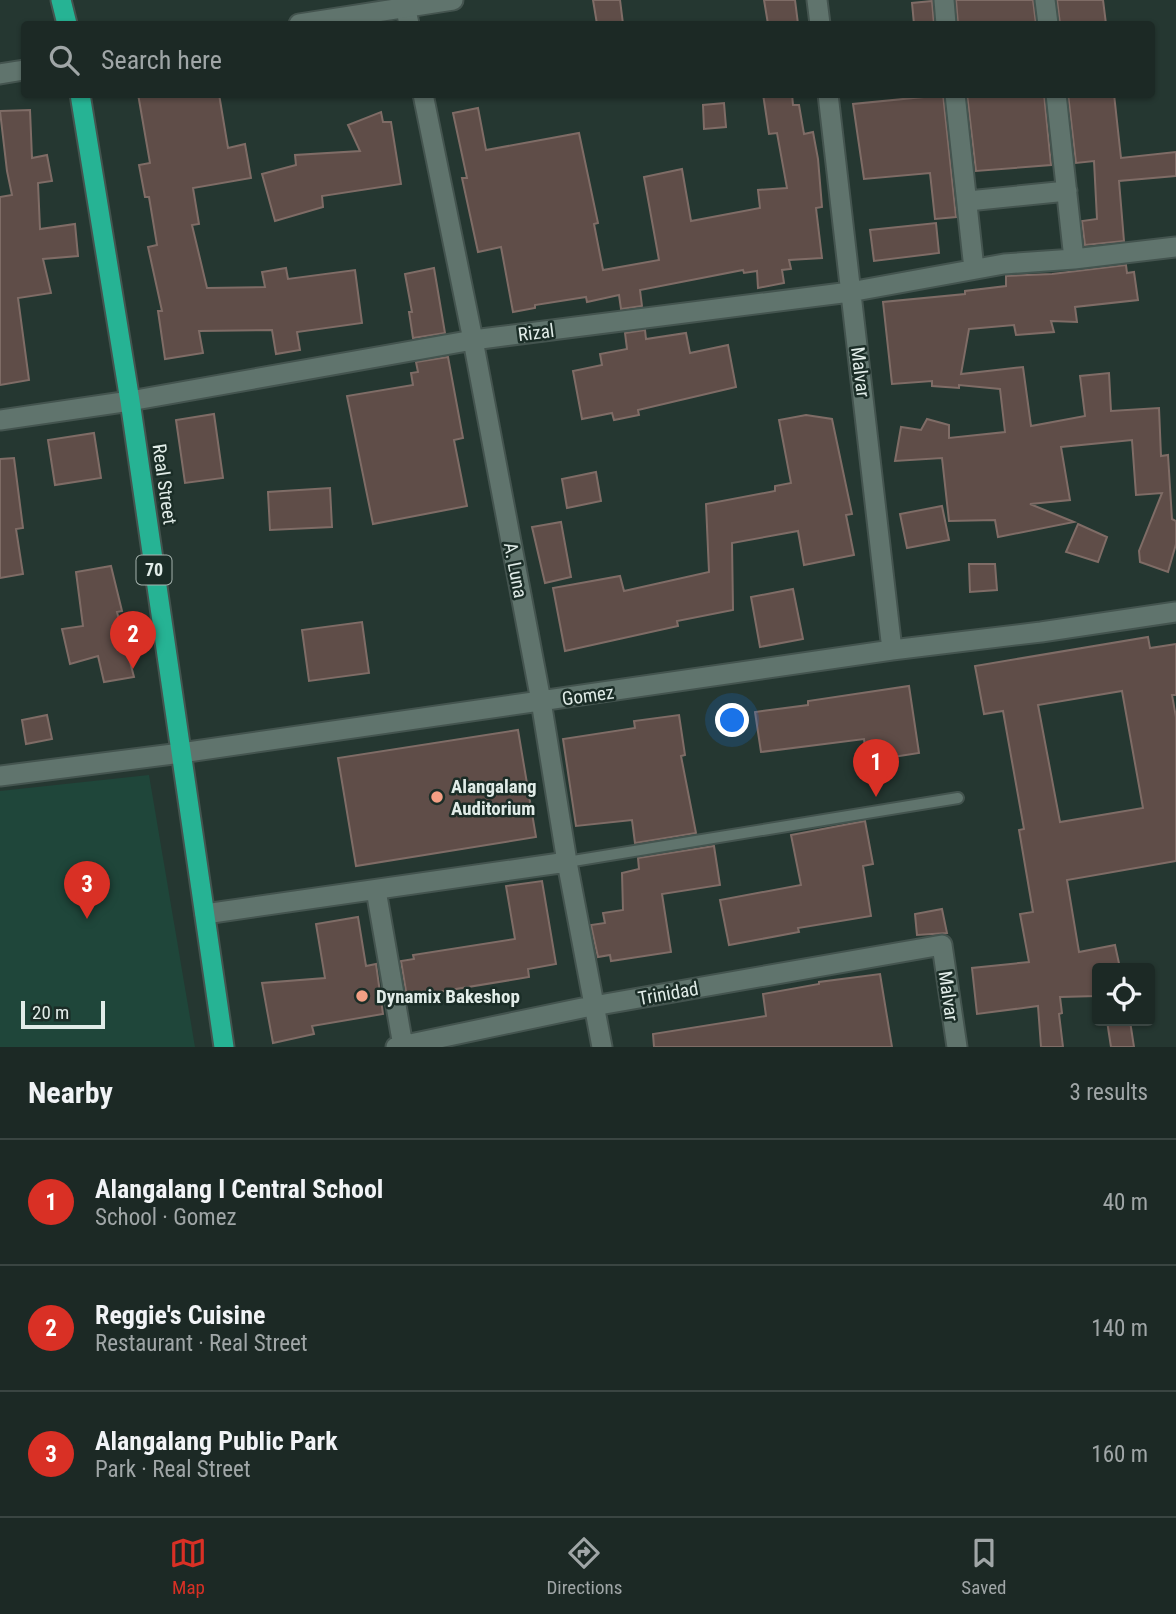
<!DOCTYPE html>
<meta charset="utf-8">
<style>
:root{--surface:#1c2925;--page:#25312d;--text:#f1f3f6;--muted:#a0a6a7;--line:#3a4542;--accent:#d93025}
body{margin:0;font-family:"Roboto Condensed",sans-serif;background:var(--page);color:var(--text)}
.controls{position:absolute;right:21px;bottom:21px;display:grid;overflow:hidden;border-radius:7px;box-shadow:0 2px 5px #0004}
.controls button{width:63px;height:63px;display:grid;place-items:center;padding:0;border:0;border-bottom:2px solid var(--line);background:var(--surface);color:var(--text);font:35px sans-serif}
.scale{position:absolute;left:21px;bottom:18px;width:84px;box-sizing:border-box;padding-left:7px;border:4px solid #e1ece8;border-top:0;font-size:19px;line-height:24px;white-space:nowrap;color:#e1ece8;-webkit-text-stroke:5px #1b2d27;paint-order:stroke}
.you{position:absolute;left:733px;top:721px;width:24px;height:24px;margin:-18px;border:5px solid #fff;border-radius:50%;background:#1a73e8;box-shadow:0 0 0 10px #1a73e833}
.badge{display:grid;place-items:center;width:46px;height:46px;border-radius:50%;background:var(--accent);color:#fff;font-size:23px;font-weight:700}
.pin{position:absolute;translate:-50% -58px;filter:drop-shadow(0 2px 4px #0008)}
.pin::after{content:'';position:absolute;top:37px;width:24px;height:21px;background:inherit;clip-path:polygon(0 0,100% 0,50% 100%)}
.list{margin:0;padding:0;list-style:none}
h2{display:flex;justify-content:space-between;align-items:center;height:91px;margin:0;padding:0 28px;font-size:30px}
h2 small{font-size:23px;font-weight:400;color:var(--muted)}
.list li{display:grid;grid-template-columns:46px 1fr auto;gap:21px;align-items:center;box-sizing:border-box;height:126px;padding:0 28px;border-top:2px solid var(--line)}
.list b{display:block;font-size:26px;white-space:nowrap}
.list p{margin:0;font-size:23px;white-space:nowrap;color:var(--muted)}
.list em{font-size:23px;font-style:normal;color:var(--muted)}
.icon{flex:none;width:38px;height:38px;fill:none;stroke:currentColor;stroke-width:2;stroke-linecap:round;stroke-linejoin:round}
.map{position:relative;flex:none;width:1176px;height:1047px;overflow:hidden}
.search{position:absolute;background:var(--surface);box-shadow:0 2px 5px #0004;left:21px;right:21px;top:21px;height:77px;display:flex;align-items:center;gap:18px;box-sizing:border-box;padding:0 24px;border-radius:7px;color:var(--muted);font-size:26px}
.sheet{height:469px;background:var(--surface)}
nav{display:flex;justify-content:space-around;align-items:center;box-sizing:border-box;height:98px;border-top:2px solid var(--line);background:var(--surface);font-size:19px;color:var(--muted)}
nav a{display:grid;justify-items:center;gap:4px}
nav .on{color:var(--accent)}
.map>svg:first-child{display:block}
.green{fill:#1f463a}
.building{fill:#5f4d48;stroke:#7f6c66;stroke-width:2;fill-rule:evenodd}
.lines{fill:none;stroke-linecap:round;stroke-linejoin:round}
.service-casing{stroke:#44544f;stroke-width:14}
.minor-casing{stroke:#44544f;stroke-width:23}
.tertiary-casing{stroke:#44544f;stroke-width:23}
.trunk-casing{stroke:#44544f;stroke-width:23}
.service{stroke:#60746d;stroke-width:10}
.minor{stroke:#60746d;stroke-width:19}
.tertiary{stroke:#60746d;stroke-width:19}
.trunk{stroke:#26b394;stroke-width:19}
.poi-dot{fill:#f39f84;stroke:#1b2d27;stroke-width:2.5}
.labels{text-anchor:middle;stroke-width:5;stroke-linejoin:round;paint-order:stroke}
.shield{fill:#1b2d27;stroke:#a6b3ae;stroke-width:2}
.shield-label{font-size:18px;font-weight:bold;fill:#e1ece8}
.street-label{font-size:19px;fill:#e1ece8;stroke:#1b2d27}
.poi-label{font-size:19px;font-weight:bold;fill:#e1ece8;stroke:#1b2d27;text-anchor:start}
</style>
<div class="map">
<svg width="1176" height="1047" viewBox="0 0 1176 1047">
<rect width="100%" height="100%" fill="#253731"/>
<path class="green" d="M149 775 195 1047H0V791Z"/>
<path class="building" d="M593 0H620L623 24H597Z
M764 0H795L798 24H768Z
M956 0H1033L1036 24H958Z
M1057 0H1103L1106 24H1060Z
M932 1 934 24H914L912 3Z
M138 94H219L228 148 245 144 251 178 193 188 199 224 192 225 207 288 265 287 262 272 286 268 288 279 355 270 362 323 297 332 300 350 276 354 272 330 199 331 203 353 165 359 158 311H162L148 247 157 245 149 197H145L139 165 150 163Z
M763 94H792L793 105H799L804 134 813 132 818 159 822 207 816 208 822 258 789 260 791 269 782 270 784 283 758 288 757 271 744 273 743 270 640 290 642 306 621 309 619 295 587 302 586 297 535 305V308L513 312 501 247 478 252 462 178H467L453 113 478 108 486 150 579 133 598 223 594 224 603 270 659 260 644 177 682 169 691 221 760 208 758 190 787 188 777 133 769 134Z
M923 94H943L956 217 935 219 930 173 864 179 853 104 923 97Z
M967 94H1044L1051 165 976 171Z
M1068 94H1114L1121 158 1176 152V176L1119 181 1124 241 1085 245 1082 221 1097 219 1094 161 1076 163Z
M724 103 726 127 704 129 703 105Z
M30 110 32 158 47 155 52 181 38 183 40 229 75 224 78 256 43 259 51 293 18 298 29 380 0 385V197L12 195 7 171 0 111Z
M381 112 383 122H391L401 184 322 196 323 207 275 221 262 174 296 165 295 155 360 151 348 125Z
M936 223 939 253 874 261 870 230Z
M1126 265 1127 273 1134 272 1138 300 1075 307 1077 322 1051 321 1054 332 1016 335 1014 325 969 329 961 374 1023 367 1031 426 1085 416 1080 376 1109 373 1111 411 1159 408 1161 456 1168 455 1172 519 1176 521V544L1168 572 1140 562 1139 551 1162 493 1136 495 1132 440 1061 447 1070 500 1030 504 1074 522 998 537 995 520 949 521 942 458 895 461 901 427 921 430 927 419 949 425V438L1005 432 1000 389 959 385V388L932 386V381L892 384 883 302 965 294V291L1006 286V276L1052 274Z
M434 268 445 333 413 338 409 312H412L405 274Z
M645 330 646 339 686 333 690 353 728 345 736 387 638 410 639 415 614 420 612 413 582 419 573 371 602 365 600 354 627 349 625 333Z
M448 357 463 438 454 440 467 506 373 524 347 396 413 385 411 373 418 372 416 362Z
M214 414 223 478 185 483 176 420Z
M806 415 832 419 852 514 846 515 854 555 804 565 798 531 732 543 733 610 677 621 678 626 565 651 553 588 620 576 624 591 709 572 706 504 775 491V486L791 483 779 420Z
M94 433 101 478 55 485 48 440Z
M14 458 23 528 16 529 23 574 0 578V459Z
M596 472 601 501 567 508 562 479Z
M330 488 332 527 270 530 268 492Z
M942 506 949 540 907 548 900 514Z
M561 522 571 577 545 583 532 527Z
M1078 524 1107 537 1098 562 1066 552Z
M969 564H995L997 590 970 592Z
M111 566 122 611 117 612 134 677 104 682 98 656 70 664 62 629 83 626 76 572Z
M793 589 803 639 760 647 751 597Z
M362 622 369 673 309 681 302 630Z
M1148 637 1150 648 1176 644V695H1172L1176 717V861L1067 880 1079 952 1115 945 1120 968H1097V996L1060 997 1062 1013 1059 1014 1063 1047H1041L1038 1006 977 1014 972 968 1029 962 1020 914 1033 912 1019 830 1024 829 1003 711 984 714 975 666ZM1122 691 1143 808 1060 822 1038 705Z
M909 686 919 753 867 761 864 739 761 752 755 712 808 705V701Z
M47 715 52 739 26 744 22 720Z
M679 715 685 755 681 756 696 833 635 843 632 820 576 826 563 739 635 728 634 721Z
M518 730 536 837 356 866 338 758Z
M865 821 873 864 863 866 871 916 798 928 799 932 729 945 720 900 801 885 791 835Z
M714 846 720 885 662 894 671 952 611 961 610 955 598 957 591 925 605 923 603 913 623 910 622 873 639 869 638 858Z
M542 881 556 964 528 969 529 977 407 997 401 961 414 959 413 955 515 939 506 886Z
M942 909 947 933 917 935 915 914Z
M358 917 366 966 376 964 383 1014 312 1026 314 1034 273 1043 262 983 325 978 316 924Z
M880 974 892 1047H654L653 1034 766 1016 763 994 819 984V982Z
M1107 1021H1130L1134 1047H1111Z"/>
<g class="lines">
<g class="service-casing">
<path id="service" d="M567 862 958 798"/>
</g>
<g class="minor-casing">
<path id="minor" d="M404 0 409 24
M817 0 820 24
M944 0 946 24
M1045 0 1048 24
M0 74 24 70
M423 94 473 340 541 701 567 862 602 1047
M828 94 892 650
M955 94 974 269
M1056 94 1074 259
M968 201 1067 191
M0 420 130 401 473 340 850 292 1004 264 1074 259 1176 247
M0 776 181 753 892 650 1041 632 1176 612
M376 890 403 1046
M205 914 567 862
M396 1047 582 1008 942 945 957 1047"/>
</g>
<g class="tertiary-casing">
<path id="tertiary" d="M299 24 453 0"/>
</g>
<g class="trunk-casing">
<path id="trunk" d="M61 0 67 24
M80 94 130 401 224 1047"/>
</g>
<use href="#service" class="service"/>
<use href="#minor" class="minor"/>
<use href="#tertiary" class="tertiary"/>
<use href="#trunk" class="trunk"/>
</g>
<g class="poi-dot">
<circle cx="437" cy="797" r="7"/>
<circle cx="362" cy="996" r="7"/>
</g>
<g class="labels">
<rect class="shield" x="136.5" y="555.5" width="35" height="29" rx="5"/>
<g class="shield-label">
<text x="154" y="576">70</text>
</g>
<g class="street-label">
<text transform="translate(536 332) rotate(-7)" y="7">Rizal</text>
<text transform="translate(861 372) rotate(83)" y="7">Malvar</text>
<text transform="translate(165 484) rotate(82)" y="7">Real Street</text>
<text transform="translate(516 570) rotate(79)" y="7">A. Luna</text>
<text transform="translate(588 695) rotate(-8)" y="7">Gomez</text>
<text transform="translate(668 993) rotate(-10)" y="7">Trinidad</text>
<text transform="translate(949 996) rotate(82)" y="7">Malvar</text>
</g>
<g class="poi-label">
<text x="451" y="793">Alangalang<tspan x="451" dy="22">Auditorium</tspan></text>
<text x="376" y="1003">Dynamix Bakeshop</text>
</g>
</g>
</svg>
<div class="controls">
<button><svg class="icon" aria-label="locate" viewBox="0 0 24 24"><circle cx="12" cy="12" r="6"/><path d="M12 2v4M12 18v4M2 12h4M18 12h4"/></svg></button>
</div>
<div class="scale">20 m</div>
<div class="you"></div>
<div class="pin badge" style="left:876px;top:797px">1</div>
<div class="pin badge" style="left:133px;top:669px">2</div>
<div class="pin badge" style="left:87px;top:919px">3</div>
<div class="search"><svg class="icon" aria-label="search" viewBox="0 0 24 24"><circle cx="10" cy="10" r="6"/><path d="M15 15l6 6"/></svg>Search here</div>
</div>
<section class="sheet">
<h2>Nearby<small>3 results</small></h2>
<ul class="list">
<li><span class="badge">1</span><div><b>Alangalang I Central School</b><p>School · Gomez</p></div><em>40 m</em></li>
<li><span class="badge">2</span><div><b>Reggie's Cuisine</b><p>Restaurant · Real Street</p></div><em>140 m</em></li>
<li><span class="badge">3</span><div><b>Alangalang Public Park</b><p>Park · Real Street</p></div><em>160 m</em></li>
</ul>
</section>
<nav>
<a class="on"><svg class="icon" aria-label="map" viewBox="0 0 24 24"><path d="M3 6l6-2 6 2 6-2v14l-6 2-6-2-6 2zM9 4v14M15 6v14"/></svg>Map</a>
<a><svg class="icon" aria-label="directions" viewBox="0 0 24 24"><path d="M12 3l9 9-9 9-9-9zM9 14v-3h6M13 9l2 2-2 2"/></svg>Directions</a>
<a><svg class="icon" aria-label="saved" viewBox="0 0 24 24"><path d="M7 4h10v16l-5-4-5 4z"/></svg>Saved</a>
</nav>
